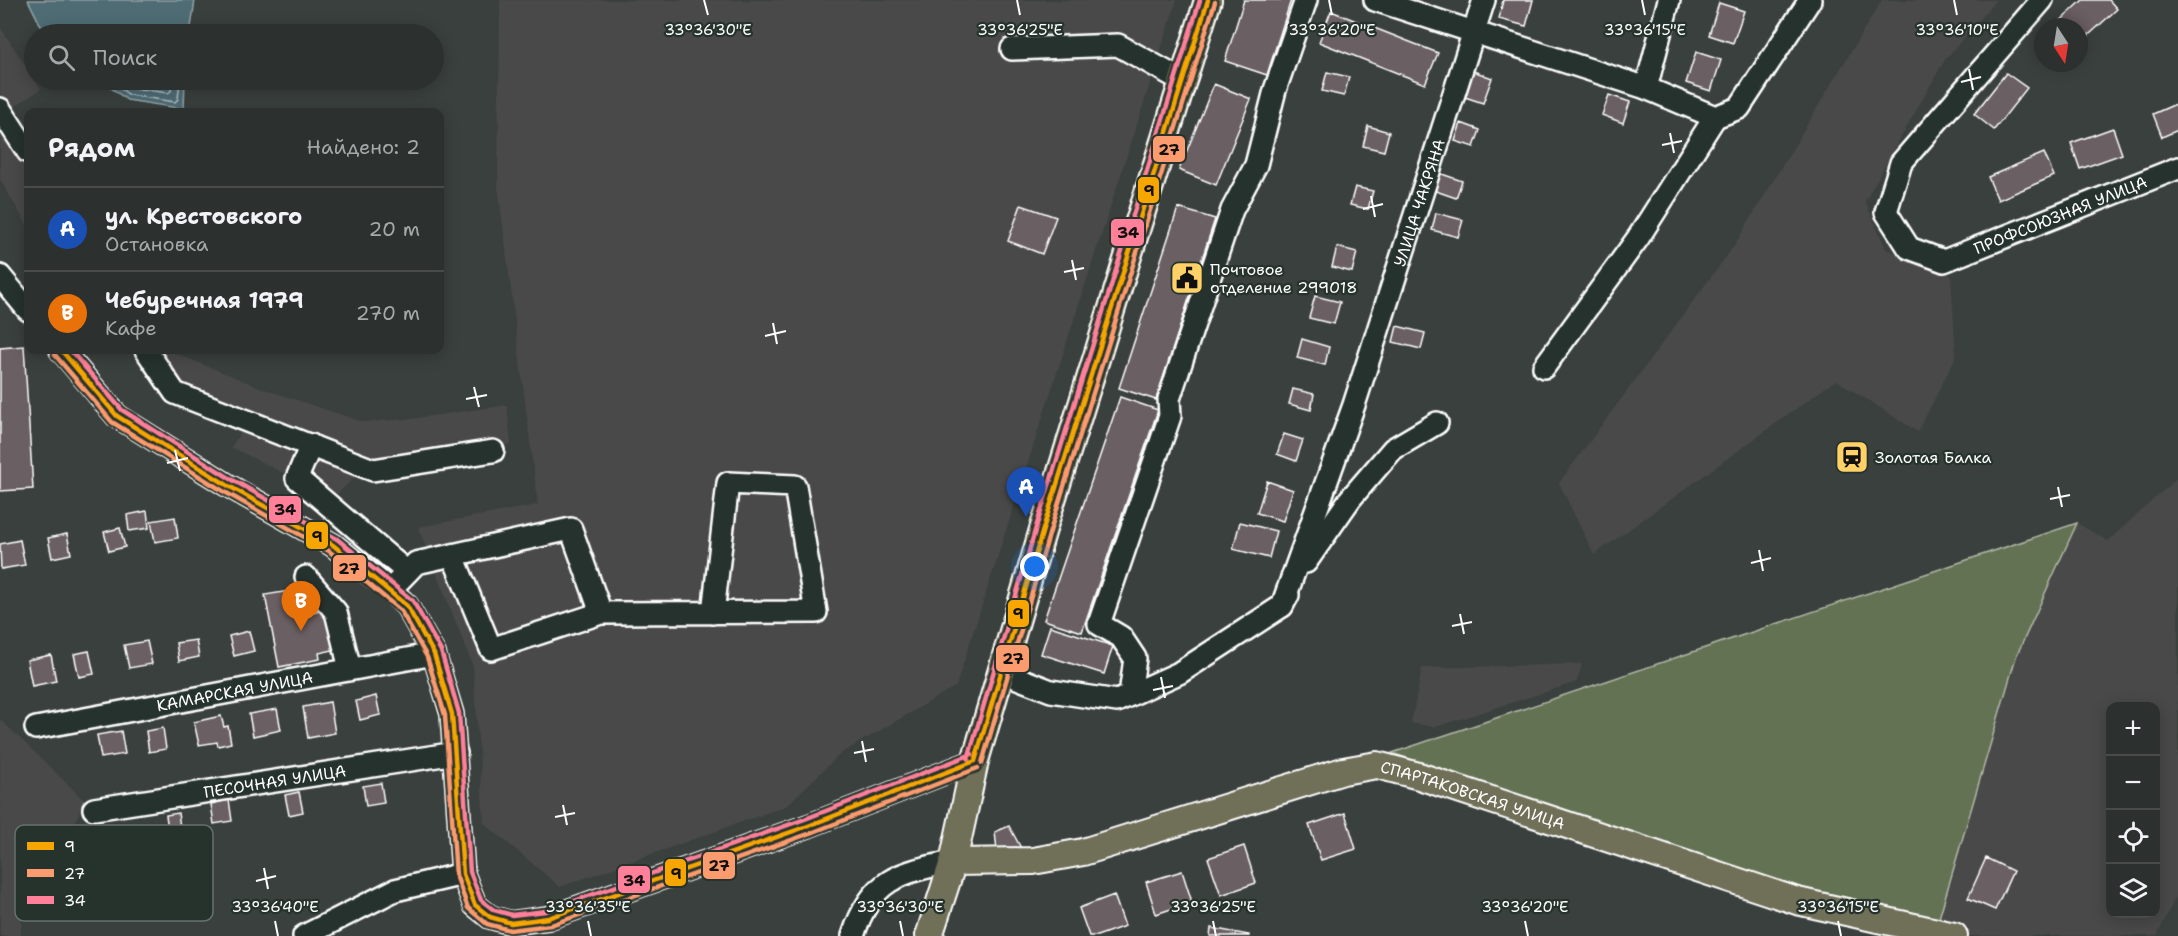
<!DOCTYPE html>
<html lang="ru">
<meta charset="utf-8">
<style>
:root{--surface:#2c302e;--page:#343836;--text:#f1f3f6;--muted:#a6a9aa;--line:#484b4a;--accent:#95b2f1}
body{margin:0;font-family:"Shantell Sans",sans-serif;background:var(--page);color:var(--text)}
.controls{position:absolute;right:18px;bottom:18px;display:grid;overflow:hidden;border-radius:12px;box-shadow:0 3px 15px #0003}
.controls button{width:54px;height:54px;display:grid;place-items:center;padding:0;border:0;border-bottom:2px solid var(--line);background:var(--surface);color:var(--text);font:30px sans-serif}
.compass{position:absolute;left:2034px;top:18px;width:54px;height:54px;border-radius:50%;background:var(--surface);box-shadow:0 3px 15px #0003;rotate:168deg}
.you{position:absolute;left:1035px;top:567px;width:21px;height:21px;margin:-15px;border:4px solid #fff;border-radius:50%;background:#1a73e8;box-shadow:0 0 0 9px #1a73e833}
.badge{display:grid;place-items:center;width:39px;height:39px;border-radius:50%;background:var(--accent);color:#fff;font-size:20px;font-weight:700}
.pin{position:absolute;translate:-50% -50px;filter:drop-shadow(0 2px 3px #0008)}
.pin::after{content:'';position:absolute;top:32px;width:21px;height:18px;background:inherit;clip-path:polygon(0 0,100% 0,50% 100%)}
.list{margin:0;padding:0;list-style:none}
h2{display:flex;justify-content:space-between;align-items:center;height:78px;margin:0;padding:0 24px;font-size:26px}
h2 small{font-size:20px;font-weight:400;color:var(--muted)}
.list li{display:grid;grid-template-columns:39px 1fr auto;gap:18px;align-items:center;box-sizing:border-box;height:84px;padding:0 24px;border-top:2px solid var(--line)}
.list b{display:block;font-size:22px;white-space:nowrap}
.list p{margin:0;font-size:20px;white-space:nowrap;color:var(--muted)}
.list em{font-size:20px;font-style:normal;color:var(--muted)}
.icon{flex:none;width:33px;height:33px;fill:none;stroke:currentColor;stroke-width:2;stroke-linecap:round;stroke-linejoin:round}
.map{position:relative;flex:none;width:2178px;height:936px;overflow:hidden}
.search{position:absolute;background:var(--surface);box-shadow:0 3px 15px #0003;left:24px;top:24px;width:420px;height:66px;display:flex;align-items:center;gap:15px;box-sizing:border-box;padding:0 21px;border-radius:33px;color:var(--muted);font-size:22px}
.panel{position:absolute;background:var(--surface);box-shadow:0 3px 15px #0003;left:24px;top:108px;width:420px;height:246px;border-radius:12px}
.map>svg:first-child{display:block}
.built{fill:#484948;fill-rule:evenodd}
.green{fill:#647253;stroke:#b2b8a9;stroke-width:1.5}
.water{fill:#4f6c75;stroke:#95a7ac;stroke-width:1.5}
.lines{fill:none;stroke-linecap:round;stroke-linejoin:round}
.shore{stroke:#b9c4c8;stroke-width:1.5}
.building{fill:#6a5f62;stroke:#fff;stroke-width:1.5}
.minor-casing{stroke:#fff;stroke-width:26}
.major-casing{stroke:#fff;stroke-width:30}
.minor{stroke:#26332d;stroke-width:21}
.major{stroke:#706f59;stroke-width:26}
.bus-1-casing{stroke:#26332d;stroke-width:9}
.bus-2-casing{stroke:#26332d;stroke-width:9}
.bus-3-casing{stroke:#26332d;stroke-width:9}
.bus-1{stroke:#f7a600;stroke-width:4.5}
.bus-2{stroke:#fc9b6d;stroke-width:4.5}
.bus-3{stroke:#ff8098;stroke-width:4.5}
.ticks{fill:none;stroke:#fff;stroke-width:2}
.labels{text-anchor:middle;stroke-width:4.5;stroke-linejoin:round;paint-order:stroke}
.street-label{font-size:16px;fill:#fff;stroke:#26332d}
.poi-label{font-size:16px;fill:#fff;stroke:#26332d;text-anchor:start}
.key{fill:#26332d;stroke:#67706c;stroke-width:1.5}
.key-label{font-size:16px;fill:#fff}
.ticks-label{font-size:15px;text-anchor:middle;fill:#fff;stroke:#26332d;stroke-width:4.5;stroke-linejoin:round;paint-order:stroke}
.line-badge{stroke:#26332d;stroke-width:2}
.pale-badge-label{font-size:16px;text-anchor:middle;font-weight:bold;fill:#111}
</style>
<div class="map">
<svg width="2178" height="936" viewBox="0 0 2178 936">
<rect width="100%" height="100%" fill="#3a403d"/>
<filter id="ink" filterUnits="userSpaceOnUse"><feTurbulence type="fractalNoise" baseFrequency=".0167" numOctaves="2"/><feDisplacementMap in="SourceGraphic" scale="12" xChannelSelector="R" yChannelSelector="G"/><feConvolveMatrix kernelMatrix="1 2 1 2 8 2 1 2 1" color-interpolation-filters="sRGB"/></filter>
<g filter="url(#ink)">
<path class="built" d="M500 0H1177L956 686 840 754 786 806 560 887 484 823 473 666 418 527 538 505 498 186Z
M1882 0H1996L1944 61 1865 201 1886 249 1951 275 1956 356 1918 432 1836 380 1594 555 1559 483 1734 246Z
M0 27 41 89 0 116Z
M0 127 28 173V227L0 179Z
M133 350H167L267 390 363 422 410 419 507 405 511 444 370 463 333 498 231 447 250 418 154 371Z
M2178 477V892L2157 936H1954L1937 925 2016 657 2077 523 2108 541ZM2110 706H2156V914H2110Z
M1582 664 1577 682 1435 727 1411 723 1422 668Z
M0 719 85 801 57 858 22 910 21 936H0Z"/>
<path class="green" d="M2077 523 2016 657 1937 925 1765 881 1392 753Z"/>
<path class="water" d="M28 0H195L190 34H45Z
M101 80H185L184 109 127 100Z"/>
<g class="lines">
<path class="shore" d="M110 80 129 95 175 102 178 99 180 80
M122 80 133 88 168 93 171 91 172 80"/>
</g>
<path class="building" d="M1244 0H1291L1267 75 1225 61Z
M1503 0H1533L1526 26 1499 19Z
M2083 0H2109L2117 9 2079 44V27H2058L2056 25Z
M1719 3 1744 11 1733 43 1709 35Z
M1331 11 1438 53 1425 84 1319 42Z
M1696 52 1721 60 1711 91 1686 83Z
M1468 69 1492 78 1483 103 1459 95Z
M1327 72 1349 77 1344 96 1322 91Z
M2006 73 2027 88 1994 130 1974 114Z
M1214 84 1251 99 1216 185 1179 170Z
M1609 95 1630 102 1623 123 1602 115Z
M2178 103V130L2162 137 2153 114Z
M1461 123 1480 130 1474 147 1455 141Z
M1368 126 1389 132 1384 151 1363 146Z
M2113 128 2122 154 2080 169 2071 143Z
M2044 153 2054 176 1998 200 1988 177Z
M1439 173 1462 181 1456 198 1433 190Z
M1355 187 1373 191 1368 209 1350 205Z
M1021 205 1056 217 1042 254 1008 241Z
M1178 208 1215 219 1156 400 1119 388Z
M1436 213 1463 220 1458 237 1432 230Z
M1337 247 1357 252 1352 272 1332 267Z
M1315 296 1340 302 1334 324 1309 318Z
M1397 326 1425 333 1421 349 1393 342Z
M1302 339 1329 347 1325 365 1297 358Z
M24 346 33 489 0 491V348Z
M1293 389 1314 394 1311 410 1289 404Z
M1120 397 1158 410 1082 632 1044 620Z
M1284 434 1303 440 1296 461 1277 454Z
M1267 481 1293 490 1283 521 1257 513Z
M147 511 149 528 129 531 127 515Z
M175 517 178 538 155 542 151 521Z
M1240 522 1276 531 1269 558 1233 549Z
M120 528 125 547 109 551 104 532Z
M67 534 71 554 52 558 48 538Z
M20 540 25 565 1 569 0 544Z
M307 588 311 612 326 609 333 650 319 653 320 659 279 667 265 595Z
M1050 626 1113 646 1104 674 1041 654Z
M249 631 254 651 234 656 229 636Z
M196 640 199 657 179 661 176 643Z
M147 641 152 664 129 668 124 645Z
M89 651 94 674 79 677 74 654Z
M51 655 56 681 32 686 27 660Z
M376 696 380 715 360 720 356 701Z
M330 702 335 733 308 738 303 707Z
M277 709 281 730 253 736 249 714Z
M221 716 224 727 228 726 231 743 218 746 217 742 199 745 194 722Z
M163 728 166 749 149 752 146 731Z
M121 731 125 754 101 758 97 735Z
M381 783 384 803 366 806 363 786Z
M299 792 303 812 289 815 285 795Z
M229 800 232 821 214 824 211 804Z
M178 813 181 834 169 836 166 815Z
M1345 813 1356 849 1321 860 1309 825Z
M1009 826 1021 848 997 850 995 832Z
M1244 846 1256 883 1221 895 1208 858Z
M1986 858 2013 871 1995 910 1968 898Z
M1182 871 1192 902 1156 914 1146 882Z
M1114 895 1125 926 1097 936H1089L1079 908Z
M1211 928 1249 935V936H1210Z"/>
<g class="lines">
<g class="minor-casing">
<g id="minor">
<path d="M1375 0 1646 88 1715 117 1638 238 1544 367"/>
<path id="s1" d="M2042 0 1901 163 1886 212 1909 248 1944 261 2178 168"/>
<path d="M1012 49 1118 45 1181 80"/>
<path d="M1646 88 1669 0"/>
<path d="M0 109 28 152"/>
<path d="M1715 117 1739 108 1810 0"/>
<path d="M0 276 28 310"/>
<path d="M61 350 117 416 227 485 333 545 390 590 407 606 434 654 452 714 463 874 475 905 490 917 511 923 548 918 808 826 975 761"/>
<path d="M146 350 175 393 373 470 493 451"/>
<path d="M311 445 297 478 407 572"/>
<path d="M453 556 491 649 601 613"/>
<path d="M1306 562 1350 499 1393 449 1437 423"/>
<path d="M306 577 336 612 350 669"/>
<path d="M390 590 416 563 571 529 601 613 816 612 795 486 728 483 713 613"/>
<path id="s2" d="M1282 606 1354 405 1484 0"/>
<path d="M1002 672 1051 691 1117 701 1179 673 1282 606 1288 595"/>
<path d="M1130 695 1135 658 1121 637 1099 624 1170 416 1169 399 1232 210 1256 165 1275 90 1306 0"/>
<path id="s3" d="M36 728 434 654"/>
<path id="s4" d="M94 809 456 753"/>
<path d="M304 936 395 890 463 874"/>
<path d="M853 936C871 879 899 872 953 862"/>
</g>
</g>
<g class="major-casing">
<g id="major">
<path id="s5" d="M953 862 1033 861 1083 852 1343 771 1377 765 1419 776 1797 901 1954 936"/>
<path d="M929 936 953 862 975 761 1044 526 1208 0"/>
</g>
</g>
<use href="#minor" class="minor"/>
<use href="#major" class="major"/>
<g class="bus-1-casing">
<path id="bus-1" d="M61 350 117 416 227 485 333 545 407 606 434 654 452 714 463 874 475 905 490 917 511 923 548 918 808 826 975 761
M975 761 1044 526 1208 0"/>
</g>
<g class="bus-2-casing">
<path id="bus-2" d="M55 355 112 422 223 491 329 551 401 611 427 657 445 715 456 875 468 908 487 924 510 930 551 925 811 833 978 768
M982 763 1051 528 1215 2"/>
</g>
<g class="bus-3-casing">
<path id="bus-3" d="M70 350 122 410 231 479 337 539 413 601 441 651 459 713 470 872 481 900 494 910 512 915 546 911 805 819 972 754
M968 759 1037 524 1200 0"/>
</g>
<use href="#bus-1" class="bus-1"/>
<use href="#bus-2" class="bus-2"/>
<use href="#bus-3" class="bus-3"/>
</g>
</g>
<path class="ticks" d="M704 0 708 15M1017 0 1020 15M1329 0 1332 15M1642 0 1645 15M1954 0 1957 15M1969 69 1973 90M1961 82 1981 77M1670 133 1674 153M1662 145 1682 141M1371 196 1375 217M1363 209 1383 204M1072 260 1076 280M1064 272 1084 268M773 323 777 344M765 336 786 331M474 387 479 407M466 399 487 395M175 450 180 471M167 463 188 458M2058 487 2062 507M2050 499 2070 495M1759 550 1763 571M1751 563 1771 558M1460 614 1464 634M1452 626 1472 622M1161 677 1165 698M1153 690 1173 686M862 741 866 762M854 753 874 749M563 805 567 825M555 817 575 813M264 868 268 889M256 881 276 876M275 921 278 936M588 921 591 936M900 921 903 936M1213 921 1216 936M1525 921 1528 936M1838 921 1841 936"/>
<defs>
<g id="civic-square" transform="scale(1.725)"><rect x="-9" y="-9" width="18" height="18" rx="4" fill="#ffd166" stroke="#26332d"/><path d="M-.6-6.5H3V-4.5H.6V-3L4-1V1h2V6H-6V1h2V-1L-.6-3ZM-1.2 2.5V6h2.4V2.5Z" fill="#111"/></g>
<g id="station-square" transform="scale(1.725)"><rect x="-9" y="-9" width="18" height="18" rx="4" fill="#ffd166" stroke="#26332d"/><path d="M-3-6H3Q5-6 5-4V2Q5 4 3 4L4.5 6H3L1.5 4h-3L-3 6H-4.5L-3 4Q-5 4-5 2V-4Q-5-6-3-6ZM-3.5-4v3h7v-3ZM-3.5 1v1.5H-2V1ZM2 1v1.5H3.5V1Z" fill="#111"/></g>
</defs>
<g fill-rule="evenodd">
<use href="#civic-square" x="1187" y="278"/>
<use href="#station-square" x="1852" y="457"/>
</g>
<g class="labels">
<g class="street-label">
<text dy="6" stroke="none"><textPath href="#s2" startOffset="426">УЛИЦА ЧАКРЯНА</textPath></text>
<text dy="6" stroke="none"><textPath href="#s1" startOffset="472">ПРОФСОЮЗНАЯ УЛИЦА</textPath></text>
<text dy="6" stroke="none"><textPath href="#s3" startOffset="202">КАМАРСКАЯ УЛИЦА</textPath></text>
<text dy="6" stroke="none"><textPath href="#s4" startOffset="183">ПЕСОЧНАЯ УЛИЦА</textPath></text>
<text dy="6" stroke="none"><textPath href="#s5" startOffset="538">СПАРТАКОВСКАЯ УЛИЦА</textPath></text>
</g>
<g class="poi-label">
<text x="1210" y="275">Почтовое<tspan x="1210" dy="18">отделение 299018</tspan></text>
<text x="1875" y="463">Золотая Балка</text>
</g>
</g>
<rect x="15" y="825" width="198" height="96" rx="9" class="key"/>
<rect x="27" y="842" width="27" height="8" fill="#f7a600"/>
<rect x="27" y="869" width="27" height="8" fill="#fc9b6d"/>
<rect x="27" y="896" width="27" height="8" fill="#ff8098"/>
<g class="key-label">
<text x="64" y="852">9</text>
<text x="64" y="879">27</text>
<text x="64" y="906">34</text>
</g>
<g class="ticks-label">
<text x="708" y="35">33°36'30"E</text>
<text x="1020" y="35">33°36'25"E</text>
<text x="1332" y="35">33°36'20"E</text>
<text x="1645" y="35">33°36'15"E</text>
<text x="1957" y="35">33°36'10"E</text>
<text x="275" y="912">33°36'40"E</text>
<text x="588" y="912">33°36'35"E</text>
<text x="900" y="912">33°36'30"E</text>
<text x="1213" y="912">33°36'25"E</text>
<text x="1525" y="912">33°36'20"E</text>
<text x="1838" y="912">33°36'15"E</text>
</g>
<g class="line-badge">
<rect x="1152" y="135" width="34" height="28" rx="6" fill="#fc9b6d"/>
<rect x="1137" y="176" width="23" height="28" rx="6" fill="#f7a600"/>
<rect x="1110" y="218" width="35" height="29" rx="6" fill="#ff8098"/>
<rect x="268" y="495" width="34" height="29" rx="6" fill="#ff8098"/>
<rect x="305" y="521" width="24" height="29" rx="6" fill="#f7a600"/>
<rect x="332" y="554" width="35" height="28" rx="6" fill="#fc9b6d"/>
<rect x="1007" y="599" width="23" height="29" rx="6" fill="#f7a600"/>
<rect x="995" y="644" width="35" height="29" rx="6" fill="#fc9b6d"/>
<rect x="702" y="851" width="34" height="29" rx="6" fill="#fc9b6d"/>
<rect x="664" y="858" width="23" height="29" rx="6" fill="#f7a600"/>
<rect x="617" y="865" width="34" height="29" rx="6" fill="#ff8098"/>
</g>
<g class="pale-badge-label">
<text x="1169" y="155">27</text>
<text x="1149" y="196">9</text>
<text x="1128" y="238">34</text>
<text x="285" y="515">34</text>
<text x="317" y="542">9</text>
<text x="349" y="574">27</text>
<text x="1018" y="619">9</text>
<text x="1013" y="664">27</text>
<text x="719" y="871">27</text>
<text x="676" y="879">9</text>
<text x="634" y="886">34</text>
</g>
</svg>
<div class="controls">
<button>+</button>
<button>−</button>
<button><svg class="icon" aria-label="locate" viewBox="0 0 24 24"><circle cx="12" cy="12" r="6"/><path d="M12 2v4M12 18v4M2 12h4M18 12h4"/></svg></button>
<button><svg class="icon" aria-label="layers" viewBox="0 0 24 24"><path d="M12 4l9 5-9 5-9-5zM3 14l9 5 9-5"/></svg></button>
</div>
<svg class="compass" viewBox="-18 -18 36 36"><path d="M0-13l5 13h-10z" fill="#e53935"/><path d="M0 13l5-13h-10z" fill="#a6a9aa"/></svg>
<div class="you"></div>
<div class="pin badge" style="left:1026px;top:517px;background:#1a4fb4">A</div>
<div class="pin badge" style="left:301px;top:631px;background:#e8710a">B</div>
<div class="search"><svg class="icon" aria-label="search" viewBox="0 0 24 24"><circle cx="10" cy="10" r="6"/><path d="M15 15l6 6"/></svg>Поиск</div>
<section class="panel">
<h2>Рядом<small>Найдено: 2</small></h2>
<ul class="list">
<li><span class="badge" style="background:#1a4fb4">A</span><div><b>ул. Крестовского</b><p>Остановка</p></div><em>20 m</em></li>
<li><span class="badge" style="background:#e8710a">B</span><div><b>Чебуречная 1979</b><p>Кафе</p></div><em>270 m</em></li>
</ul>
</section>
</div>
